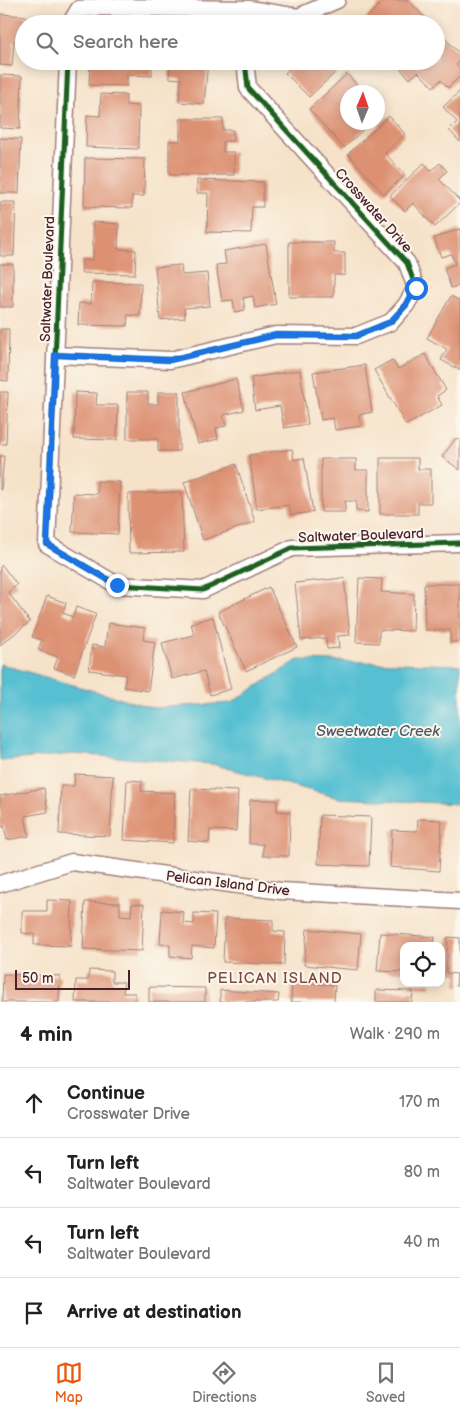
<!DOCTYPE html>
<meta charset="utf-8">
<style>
:root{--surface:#fff;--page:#f2f2f2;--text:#202124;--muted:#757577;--line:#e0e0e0;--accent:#ea580c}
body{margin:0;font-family:"Balsamiq Sans",sans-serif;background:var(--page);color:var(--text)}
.controls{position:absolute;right:15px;bottom:15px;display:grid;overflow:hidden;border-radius:10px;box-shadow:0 2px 12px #0003}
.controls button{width:45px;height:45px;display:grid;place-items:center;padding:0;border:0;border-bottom:1px solid var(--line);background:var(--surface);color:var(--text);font:25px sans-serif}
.compass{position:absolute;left:340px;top:85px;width:45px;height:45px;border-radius:50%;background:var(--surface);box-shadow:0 2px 12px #0003;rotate:2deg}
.scale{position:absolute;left:15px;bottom:12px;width:115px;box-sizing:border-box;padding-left:5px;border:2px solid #4a1f2b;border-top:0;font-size:14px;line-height:18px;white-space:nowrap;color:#4a1f2b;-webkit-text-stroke:4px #fbf7ec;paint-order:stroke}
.stop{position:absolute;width:15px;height:15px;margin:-11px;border:4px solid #1a73e8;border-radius:50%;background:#fff}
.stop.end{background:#1a73e8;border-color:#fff;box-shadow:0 1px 5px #0008}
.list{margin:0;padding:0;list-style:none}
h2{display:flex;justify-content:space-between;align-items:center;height:65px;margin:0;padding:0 20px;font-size:21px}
h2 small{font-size:16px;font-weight:400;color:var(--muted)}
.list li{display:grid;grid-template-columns:32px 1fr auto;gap:15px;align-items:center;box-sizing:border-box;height:70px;padding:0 20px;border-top:1px solid var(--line)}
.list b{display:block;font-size:19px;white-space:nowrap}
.list p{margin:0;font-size:16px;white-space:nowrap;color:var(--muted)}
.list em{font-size:16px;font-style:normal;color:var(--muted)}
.icon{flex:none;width:28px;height:28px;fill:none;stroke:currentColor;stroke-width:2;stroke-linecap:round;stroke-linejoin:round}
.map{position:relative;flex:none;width:460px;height:1002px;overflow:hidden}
.search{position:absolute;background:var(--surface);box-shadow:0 2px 12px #0003;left:15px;right:15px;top:15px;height:55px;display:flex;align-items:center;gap:12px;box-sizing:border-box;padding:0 18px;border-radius:28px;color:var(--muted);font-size:19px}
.sheet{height:345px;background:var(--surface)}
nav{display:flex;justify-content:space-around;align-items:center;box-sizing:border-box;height:70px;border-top:1px solid var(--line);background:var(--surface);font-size:14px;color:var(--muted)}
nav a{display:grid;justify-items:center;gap:2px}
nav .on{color:var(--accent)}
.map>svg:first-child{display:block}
.water{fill:#56c0d2;stroke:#50707e}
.building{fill:#dd9173}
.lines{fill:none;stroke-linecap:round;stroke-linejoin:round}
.street-casing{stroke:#a0807a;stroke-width:19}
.street{stroke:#fff;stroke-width:16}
.cycleway-casing{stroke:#fbf7ec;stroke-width:8}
.cycleway{stroke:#1b5e20;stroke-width:5}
.route{stroke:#1a73e8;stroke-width:6}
.labels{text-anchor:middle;stroke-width:4;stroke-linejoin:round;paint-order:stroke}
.street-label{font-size:14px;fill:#4a1f2b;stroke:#fbf7ec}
.water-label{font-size:15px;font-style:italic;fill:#4e5765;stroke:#fbf7ec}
.neighbourhood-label{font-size:15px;letter-spacing:1px;fill:#7d4744;stroke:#fbf7ec}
</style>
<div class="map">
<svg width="460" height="1002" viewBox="0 0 460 1002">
<rect width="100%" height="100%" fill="#fbf7ec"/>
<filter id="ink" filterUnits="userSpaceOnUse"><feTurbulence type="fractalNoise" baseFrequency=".02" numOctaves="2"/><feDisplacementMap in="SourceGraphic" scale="10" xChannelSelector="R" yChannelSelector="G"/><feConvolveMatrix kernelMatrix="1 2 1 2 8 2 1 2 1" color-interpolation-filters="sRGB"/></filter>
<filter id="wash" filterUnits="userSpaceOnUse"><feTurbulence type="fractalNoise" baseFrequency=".0096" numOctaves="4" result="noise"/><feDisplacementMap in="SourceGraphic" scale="20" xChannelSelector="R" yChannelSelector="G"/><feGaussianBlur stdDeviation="1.12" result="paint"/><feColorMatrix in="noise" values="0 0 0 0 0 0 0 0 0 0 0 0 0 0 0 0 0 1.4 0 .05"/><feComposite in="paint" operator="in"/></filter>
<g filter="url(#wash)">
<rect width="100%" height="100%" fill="#f6e2c9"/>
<path class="water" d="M298 660 460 665V804L339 798 212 764 73 754 0 761V664L153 708 231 703Z"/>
<g id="blocks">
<path class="building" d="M384 0H408L430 23 362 24 361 23Z
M0 14 26 16V24H24V41H14L12 66 0 65Z
M436 29 460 54V61L456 65 460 69V76L448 88 441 80 433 87 418 72 410 79 396 64 399 61H436Z
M102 61H152V76L127 75V86L89 85 90 63 102 64Z
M170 61H208L204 104 179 102 181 79 169 78Z
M297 61H326L336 72 309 97 285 73Z
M347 74 358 86 351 92H348L346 97 348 98V122L370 123 344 148 309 109Z
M0 75 22 76 20 129 0 128Z
M460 91V142L449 130 457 122 443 107Z
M101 94 126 95V105L139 106 138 149 86 147 87 115 100 116Z
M389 116 405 134 385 153 405 175 384 194 348 154Z
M180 119H223V130H233V141H223V152H234V175H169V141H180Z
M0 138 21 139 19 193H0Z
M85 158 145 159 144 196H132V208L84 207Z
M424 163 431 171 440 163 447 171 439 179 460 201V203L435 227 413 203 405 211 390 196Z
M197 180 263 182V207H252L251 233 207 232 208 193H197Z
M0 202H16L14 256H0Z
M93 222 119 224 118 249 136 250 135 274 81 273 82 260H93Z
M460 229V285L451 288 444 268 455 264 451 254 441 257 434 238Z
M289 242H334V253H345V275H334V297H289Z
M266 244 276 304 255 308 253 296 243 298 245 310 235 312 233 300 222 301 216 265 226 264 224 251Z
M0 264H13V307H0Z
M181 265 182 275 207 273 210 306 184 308 185 318 160 320 155 267Z
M92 282 141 283 140 316 128 315 127 326 78 325 79 303 91 304Z
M451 296 460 301V370L441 360 447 349 427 338Z
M0 329H9L8 381 0 380Z
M425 354 446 390 437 396 442 405 406 425 374 370 392 360 398 369Z
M365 365 372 412 359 415 361 426 335 430 333 418 321 420 313 372Z
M300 370 308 424 284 428 280 406 255 410 251 378Z
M236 379 244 410 223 415 226 426 216 428 218 439 198 444 185 392Z
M0 392H8L6 444H0Z
M75 392 97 393 96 405H118L117 440 74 439Z
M127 392H148V404H158V392H179V451H158V439H127Z
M456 438 460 441V470L442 457Z
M292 449 294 460 304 458 313 512 291 515 289 505 257 509 249 455Z
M0 456H4L1 490H0Z
M380 458H418V469H431V503H418V514H380Z
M321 459H356V470H368V512L356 511V501H345V512H321Z
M236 464 255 522 203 540 184 482Z
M97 481 120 482 118 534 72 532 74 493 97 494Z
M182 492 184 552 129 553 128 494Z
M2 565 17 585 8 592 30 622 0 645V567Z
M344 578 350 635 338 636 339 648 327 649 326 638 301 640 295 583Z
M359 578 382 579 381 592 414 594 413 631 379 630V643L356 642Z
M424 584H460V642H450V630H425Z
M269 587 297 647 246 671 218 612Z
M47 596 66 603 63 613 73 617 76 607 96 614 74 675 54 668 58 657 38 650 42 640 32 637Z
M213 617 231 689 210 695 204 671 172 679 162 643 194 635 191 623Z
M108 623 145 628 143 640 155 642 148 691 124 687 126 675 89 670 92 645 105 647Z
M75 774 113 776 110 836 59 834 61 786H74Z
M127 780 142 781 141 791 175 793 173 843 124 840Z
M44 788 48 812 25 816 29 836 7 840 4 826 0 827V796Z
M191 789 238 791 236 831 210 830 209 843 188 841Z
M250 800H277V811L290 812 289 856H263V844H249Z
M320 815 371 817 369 866 318 864Z
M418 819 442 820 439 871 390 867 392 830 417 831Z
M47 900 72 901 71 946 34 945V934L22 933V911H47Z
M85 902 120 903V915L131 916 132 904H144L142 951 83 949Z
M162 910 184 912 183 923 194 924V913L216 914 214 948 192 946 191 958 170 956V945L160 944Z
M225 918 273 920V931L285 932 284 965 223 962Z
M307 929 361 934 358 970 304 965Z
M380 933 435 937 434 946H404V972L377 971Z
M448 937 460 938V986H456L457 974 446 973Z
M89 970 112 971V982H124L123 993H135V1002H75L76 980H88Z
M3 974 60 976 59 1002H2Z
M292 982 335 985 334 1002H291Z
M409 983H431V987L409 986Z
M149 987 205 988V1002H149Z
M220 990 279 994 278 1002H220Z
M376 990 413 991 412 1002H376Z"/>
</g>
</g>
<g filter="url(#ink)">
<use href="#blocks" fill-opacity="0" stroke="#a0807a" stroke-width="1"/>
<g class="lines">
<g class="street-casing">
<path id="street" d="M70 24 79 9 100 7 249 9 298 17 337 0
M68 61 47 544 117 585 203 590 292 548 460 543
M55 355 170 360 276 335 356 336 391 322 406 305 416 288 407 263 248 88 245 61
M0 884 72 862 281 891 460 901"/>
</g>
<use href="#street" class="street"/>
<g class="cycleway-casing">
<path id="cycleway" d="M68 61 47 544 117 585 203 590 292 548 460 543
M55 355 170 360 276 335 356 336 391 322 406 305 416 288 407 263 248 88 245 61"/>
</g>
<use href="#cycleway" class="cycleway"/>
</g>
</g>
<g class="lines" filter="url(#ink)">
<path class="route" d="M117 585 47 544 55 355 170 360 276 335 356 336 390 322 406 305 416 288"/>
</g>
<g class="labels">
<g class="street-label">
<text transform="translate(374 210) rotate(48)" y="5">Crosswater Drive</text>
<text transform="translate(47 279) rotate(-88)" y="5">Saltwater Boulevard</text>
<text transform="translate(361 535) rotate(-2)" y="5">Saltwater Boulevard</text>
<text transform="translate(228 883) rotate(7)" y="5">Pelican Island Drive</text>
</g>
<g class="water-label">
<text x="378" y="736">Sweetwater Creek</text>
</g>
<g class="neighbourhood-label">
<text x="275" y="983">PELICAN ISLAND</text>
</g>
</g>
</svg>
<div class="controls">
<button><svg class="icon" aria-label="locate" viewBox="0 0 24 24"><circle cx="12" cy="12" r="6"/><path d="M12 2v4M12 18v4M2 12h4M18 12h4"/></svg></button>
</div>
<svg class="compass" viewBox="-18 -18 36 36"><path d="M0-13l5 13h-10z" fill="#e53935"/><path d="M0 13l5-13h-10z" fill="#757577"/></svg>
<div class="scale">50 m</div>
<div class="stop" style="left:416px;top:288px"></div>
<div class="stop end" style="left:117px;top:585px"></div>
<div class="search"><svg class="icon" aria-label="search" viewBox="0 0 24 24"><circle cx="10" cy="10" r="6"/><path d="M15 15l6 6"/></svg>Search here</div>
</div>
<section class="sheet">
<h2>4 min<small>Walk · 290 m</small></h2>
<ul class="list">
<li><svg class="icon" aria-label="ahead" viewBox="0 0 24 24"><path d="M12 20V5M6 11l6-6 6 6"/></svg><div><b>Continue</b><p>Crosswater Drive</p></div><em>170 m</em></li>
<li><svg class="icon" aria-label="left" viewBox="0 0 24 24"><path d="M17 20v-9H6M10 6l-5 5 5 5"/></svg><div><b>Turn left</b><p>Saltwater Boulevard</p></div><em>80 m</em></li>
<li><svg class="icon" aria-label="left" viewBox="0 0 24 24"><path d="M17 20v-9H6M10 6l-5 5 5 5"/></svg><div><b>Turn left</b><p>Saltwater Boulevard</p></div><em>40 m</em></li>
<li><svg class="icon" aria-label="arrive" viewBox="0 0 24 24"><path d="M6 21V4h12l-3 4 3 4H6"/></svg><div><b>Arrive at destination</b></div></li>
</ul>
</section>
<nav>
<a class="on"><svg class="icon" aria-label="map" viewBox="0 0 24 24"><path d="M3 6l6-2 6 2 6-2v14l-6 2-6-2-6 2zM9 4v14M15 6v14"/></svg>Map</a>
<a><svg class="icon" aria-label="directions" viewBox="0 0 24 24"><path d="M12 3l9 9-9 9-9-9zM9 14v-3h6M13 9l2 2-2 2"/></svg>Directions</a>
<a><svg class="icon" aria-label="saved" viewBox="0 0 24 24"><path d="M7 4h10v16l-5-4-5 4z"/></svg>Saved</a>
</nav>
